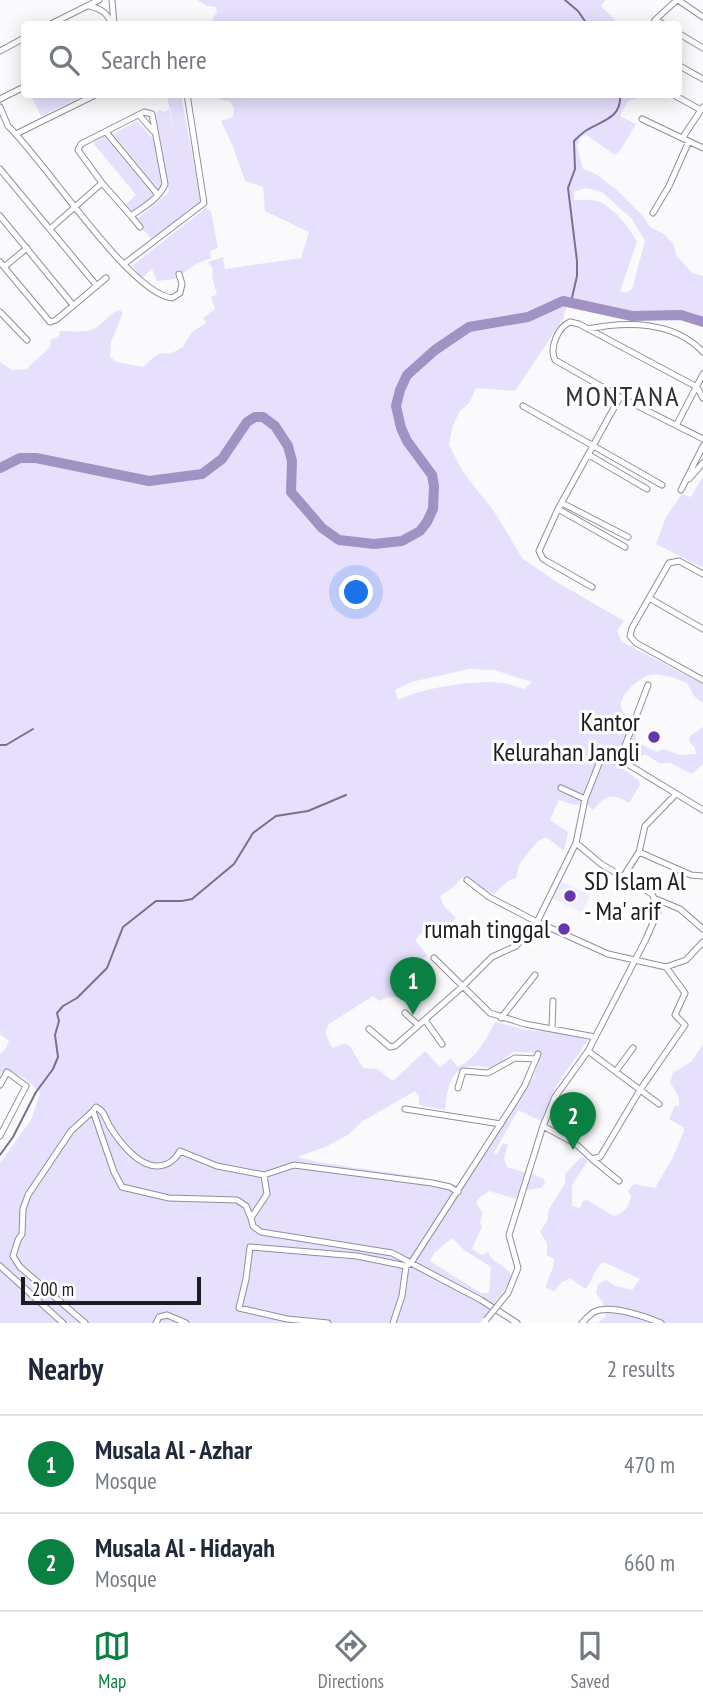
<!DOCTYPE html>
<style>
:root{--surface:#fff;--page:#f6f6f7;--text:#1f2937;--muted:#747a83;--line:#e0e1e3;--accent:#0b8043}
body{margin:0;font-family:"PT Sans Narrow",sans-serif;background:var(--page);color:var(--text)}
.scale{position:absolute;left:21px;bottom:18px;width:180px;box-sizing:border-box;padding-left:7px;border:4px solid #1e1c23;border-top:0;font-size:19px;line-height:24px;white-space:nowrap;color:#1e1c23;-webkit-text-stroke:5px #fff;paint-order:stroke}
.you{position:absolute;left:357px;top:593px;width:24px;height:24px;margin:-18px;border:5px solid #fff;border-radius:50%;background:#1a73e8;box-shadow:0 0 0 10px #1a73e833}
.badge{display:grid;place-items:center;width:46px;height:46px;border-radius:50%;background:var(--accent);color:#fff;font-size:23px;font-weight:700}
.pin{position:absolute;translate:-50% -58px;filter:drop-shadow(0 2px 4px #0008)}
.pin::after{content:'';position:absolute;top:37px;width:24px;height:21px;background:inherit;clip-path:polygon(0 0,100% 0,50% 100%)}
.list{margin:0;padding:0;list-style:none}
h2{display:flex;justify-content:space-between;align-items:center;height:91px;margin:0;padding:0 28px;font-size:30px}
h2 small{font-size:23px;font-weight:400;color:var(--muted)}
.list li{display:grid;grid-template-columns:46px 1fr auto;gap:21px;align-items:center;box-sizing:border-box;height:98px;padding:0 28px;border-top:2px solid var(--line)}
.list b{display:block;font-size:26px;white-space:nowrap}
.list p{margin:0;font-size:23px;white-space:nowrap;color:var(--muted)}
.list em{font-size:23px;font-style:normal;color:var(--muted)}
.icon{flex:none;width:38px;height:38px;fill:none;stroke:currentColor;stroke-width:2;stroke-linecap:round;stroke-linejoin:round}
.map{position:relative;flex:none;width:703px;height:1323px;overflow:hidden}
.search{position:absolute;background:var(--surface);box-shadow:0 4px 18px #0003;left:21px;right:21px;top:21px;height:77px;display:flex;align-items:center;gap:18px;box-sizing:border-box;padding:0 24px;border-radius:7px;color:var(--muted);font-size:26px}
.sheet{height:287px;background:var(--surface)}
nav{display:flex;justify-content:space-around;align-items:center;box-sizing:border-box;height:98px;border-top:2px solid var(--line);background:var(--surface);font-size:19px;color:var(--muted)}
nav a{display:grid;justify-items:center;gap:4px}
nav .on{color:var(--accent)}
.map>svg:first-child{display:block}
.built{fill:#efecfb}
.green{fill:#e7e0fd;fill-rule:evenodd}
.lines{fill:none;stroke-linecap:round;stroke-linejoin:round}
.stream{stroke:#796f94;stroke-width:2}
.river{stroke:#a093c4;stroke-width:10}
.street-casing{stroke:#918d9e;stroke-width:7}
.street{stroke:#fff;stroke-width:5}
.street-bridge-casing{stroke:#918d9e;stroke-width:7;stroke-linecap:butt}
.street-bridge{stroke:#fff;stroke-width:5}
.poi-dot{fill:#6536ae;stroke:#fff;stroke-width:2.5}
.labels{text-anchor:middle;stroke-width:6;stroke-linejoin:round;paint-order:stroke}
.poi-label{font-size:26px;fill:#1e1c23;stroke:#fff;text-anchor:end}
.neighbourhood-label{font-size:28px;letter-spacing:2px;fill:#33303e;stroke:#fff}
</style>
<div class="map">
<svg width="703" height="1323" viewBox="0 0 703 1323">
<rect width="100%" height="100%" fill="#faf9fc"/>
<path class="built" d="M557 880 590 895 582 912 549 897Z"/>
<path class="green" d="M197 0H606L601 6 619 24H210L217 12 216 7 207 6Z
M40 95V94L86 95 41 116 32 98Z
M167 95H181L201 201 200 204 153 240 142 229 143 225 137 219 169 192 156 114 159 110 164 112 169 109 176 142Z
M216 95H639L635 99 628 101 620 116 636 124 620 151 615 155 586 135 581 137 577 146 583 169 596 174 617 190 643 216 650 227 664 234 674 245 676 255 692 273 703 276V318L676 313 660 314 567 304 563 319 515 391 476 388 469 403 459 412 452 428 449 445 463 472 496 514 522 558 555 581 624 621 617 631 622 642 703 684V703L694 696 687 683C678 679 658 672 649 675 639 679 619 694 621 707 622 713 631 719 636 724V742L657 752 663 749 680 755 696 754 695 748 689 741 690 736 703 727V764L692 774 670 763H659L645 754 638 758 634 765 618 755 617 765 639 780 640 785 629 803C612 792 606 795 593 810L586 804 574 805 559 800 550 820 568 832 564 851 546 837 537 842 520 863 516 878 508 881 494 894 481 888 467 877 461 878 455 886 440 896 444 906 456 918 445 930 431 923 415 940 427 955 416 966 414 984 404 996 386 998 379 1001 373 996 329 1024 325 1032 332 1048 345 1043 350 1046 363 1068 377 1069 393 1081 425 1051 440 1067 451 1058 457 1067C476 1060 486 1039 495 1022L526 1030 559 1032 588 1040 558 1083 541 1121 518 1110 494 1153 497 1154 503 1143 508 1145 504 1159 507 1167 543 1178 545 1183 541 1188 528 1190 516 1199 489 1191 479 1198 476 1203 483 1213 480 1223 482 1227 472 1249 482 1255 488 1252C493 1264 506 1265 511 1275V1281L480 1323H0V1163L31 1120 40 1093 27 1080 7 1069 0 1074V1054L6 1048 9 1041 0 1034V362L12 370 27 369C35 359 46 353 51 345L50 340 59 336 60 331C70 331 82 333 91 330 103 326 108 313 120 310L123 313 111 342 110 357 117 362 143 367C151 360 159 350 170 354L183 347 192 332 206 323 203 318 215 309 211 297 217 294 212 277 213 269 208 262 223 257 225 269 301 258 309 232 265 211 263 187 245 181 232 144 221 121 233 117 234 108 230 101 221 100ZM586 188 602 192 632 219 645 241 632 289 626 293 620 291 637 242C630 228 613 206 597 201 590 199 581 200 574 200V192ZM469 669 494 670 532 682 524 689C517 687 510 684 503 683 474 680 425 687 398 700L395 690 411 682ZM513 1052 541 1053 534 1076 464 1187C410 1171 352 1171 297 1157L325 1147 348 1135 363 1121 415 1091 419 1097V1105L445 1110C447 1090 450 1065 476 1066 482 1066 487 1068 493 1068ZM452 1238 464 1250 491 1267 489 1293H481L430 1261 434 1253Z
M137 121 154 140 162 186 159 190 113 134Z
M104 136 152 194 153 196 132 211 125 205 136 195 93 143Z
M206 208 211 211 218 248 210 251 211 258 196 264 175 279 157 281 152 269 141 279 133 265Z
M703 476V568L656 544 666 517 682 494 691 497Z
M703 1044V1323H598L606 1316 603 1303 596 1293 598 1284 606 1280 616 1286 632 1290 640 1279 604 1262C594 1268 593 1281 585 1289L570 1278 562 1282 554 1291 546 1288C547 1277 554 1271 554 1259L547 1255V1243L540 1232 548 1219V1211L565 1183V1174L581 1157 587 1159V1162L572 1185V1206L580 1208 583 1201 587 1200 614 1216C624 1213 629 1207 631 1196L628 1191 634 1184 655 1188 673 1157 684 1131 683 1127 669 1119 675 1105 678 1107C682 1097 675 1091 670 1083L673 1073 692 1061Z"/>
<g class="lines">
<path class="stream" d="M565 0 578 11 587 24
M571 302 577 276V261L568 188 575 169 574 141C578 137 582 133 587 130 603 120 622 118 620 94
M0 745H6L33 729
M0 1155 13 1137 36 1092 53 1069 58 1057 55 1035 59 1021 57 1013 63 1006 77 998 107 968 123 927 156 901H182L192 899 234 864 253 833 276 816 308 811 346 795"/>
<path class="river" d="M0 468 20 458H36L149 481 202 474 222 459 247 422 255 417H263L275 426 288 446 292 461 291 492 322 528 339 540 374 544 402 541 420 531 427 522 433 509 434 486 432 475 407 441 401 428 396 406 400 390 407 375 435 350 469 327 528 317 563 301 632 316 681 315 703 322"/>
<g class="street-casing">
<path id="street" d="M112 0 114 24
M678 0 703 17
M89 6C102 9 107 13 112 24
M51 24 99 0
M663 24 655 20 677 0
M678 33 703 48
M0 51 24 38
M678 65 703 79
M672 94 701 110
M0 99 24 87
M0 107 8 126C45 161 129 293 172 298L180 293 182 284 179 274
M144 112 152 114 165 184C160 198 143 207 131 216L102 183 78 150 81 144Z
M139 115 153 131
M642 119 703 148
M106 132 158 195
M16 134 97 94
M683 137 703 107
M0 169 97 286
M653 213 669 186 689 141
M0 216 73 305
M131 216 140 227
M50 229 102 183
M0 262 50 322 56 320 106 278
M124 264 204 203 187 94
M4 267 27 248
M0 312 27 340
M588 329C627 321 674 321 703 352
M703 398 697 387 579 324 570 322C558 327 549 348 555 360L620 397 703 439
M523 406 662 485
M677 424 703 374
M589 455 647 489
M689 479 703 463
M681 490 703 446
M562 503 628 537
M558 509 625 547
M703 574 679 561 669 563 632 628 630 636 636 643 703 680
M592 587 543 559 539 551 558 509 620 397
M649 598 703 629
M620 759 648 685
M561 788 585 799
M639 852 691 875 703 876
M623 877 639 852 645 826 675 795
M467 880 489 897 537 922 576 843
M656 899 680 909 703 929
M434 958 490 1013 525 1024 595 1037
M405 1013 418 1025
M501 1018 535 975
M425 1020 442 1044
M552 1028 553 1001
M369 1029 390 1047 395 1046 462 987 492 957 516 946 537 922 608 954 666 967 686 960 703 942
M588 1051 659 1104
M616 1071 633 1048
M0 1085 7 1072 26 1086 0 1136
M458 1088 463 1071 488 1073 515 1058 536 1059
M405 1109 501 1124
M543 1126 576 1144 592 1159 600 1157 640 1090 685 1025 675 1015 685 993 666 967
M592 1159 619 1181
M458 1192 450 1187 432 1183 294 1165 264 1175 267 1194 251 1218 253 1226 261 1232 392 1253 481 1300 517 1323
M251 1218 246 1206 237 1200 169 1198 122 1187 114 1172 93 1111 96 1107C104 1111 105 1117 109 1125 118 1140 138 1167 158 1166 169 1165 175 1160 180 1151L217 1166 264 1175
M0 1266 63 1323
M508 1293 518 1268 509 1235 543 1126 555 1097 588 1051 646 939 659 909 652 894 601 864 576 843 585 799 602 756 605 753 611 754 703 810
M85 1323 20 1267 13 1256 18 1240 22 1234 23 1209 28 1195 71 1131 93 1111
M156 1323 159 1317 167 1315 186 1323
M328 1323 287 1319 239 1308 246 1279 250 1247 357 1256 406 1266
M393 1323 402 1296 406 1266 411 1263 514 1103 525 1085 538 1054
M582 1323C585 1320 590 1314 594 1312 610 1304 646 1317 661 1323"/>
</g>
<use href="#street" class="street"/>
<g class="street-bridge-casing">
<path id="street-bridge" d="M486 1320 508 1293"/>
</g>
<use href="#street-bridge" class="street-bridge"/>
</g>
<g class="poi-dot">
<circle cx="654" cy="737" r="7"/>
<circle cx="570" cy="896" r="7"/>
<circle cx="564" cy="929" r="7"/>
</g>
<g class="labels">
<g class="poi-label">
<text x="640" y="731">Kantor<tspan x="640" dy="30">Kelurahan Jangli</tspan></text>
<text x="584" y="890" text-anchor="start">SD Islam Al<tspan x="584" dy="30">- Ma' arif</tspan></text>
<text x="550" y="938">rumah tinggal</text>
</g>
<g class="neighbourhood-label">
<text x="623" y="406">MONTANA</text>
</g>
</g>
</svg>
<div class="scale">200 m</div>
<div class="you"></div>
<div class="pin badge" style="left:413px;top:1015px">1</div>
<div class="pin badge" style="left:573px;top:1150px">2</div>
<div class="search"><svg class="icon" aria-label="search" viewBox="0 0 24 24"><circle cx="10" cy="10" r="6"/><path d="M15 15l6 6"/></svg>Search here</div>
</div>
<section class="sheet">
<h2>Nearby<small>2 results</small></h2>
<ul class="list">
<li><span class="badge">1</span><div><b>Musala Al - Azhar</b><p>Mosque</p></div><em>470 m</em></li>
<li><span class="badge">2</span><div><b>Musala Al - Hidayah</b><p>Mosque</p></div><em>660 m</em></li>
</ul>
</section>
<nav>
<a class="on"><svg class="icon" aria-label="map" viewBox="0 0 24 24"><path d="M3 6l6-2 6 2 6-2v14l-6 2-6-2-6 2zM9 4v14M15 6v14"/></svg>Map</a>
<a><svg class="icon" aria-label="directions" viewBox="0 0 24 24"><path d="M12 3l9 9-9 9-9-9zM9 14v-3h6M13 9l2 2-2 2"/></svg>Directions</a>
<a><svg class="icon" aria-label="saved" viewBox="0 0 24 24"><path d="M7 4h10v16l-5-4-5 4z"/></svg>Saved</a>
</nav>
